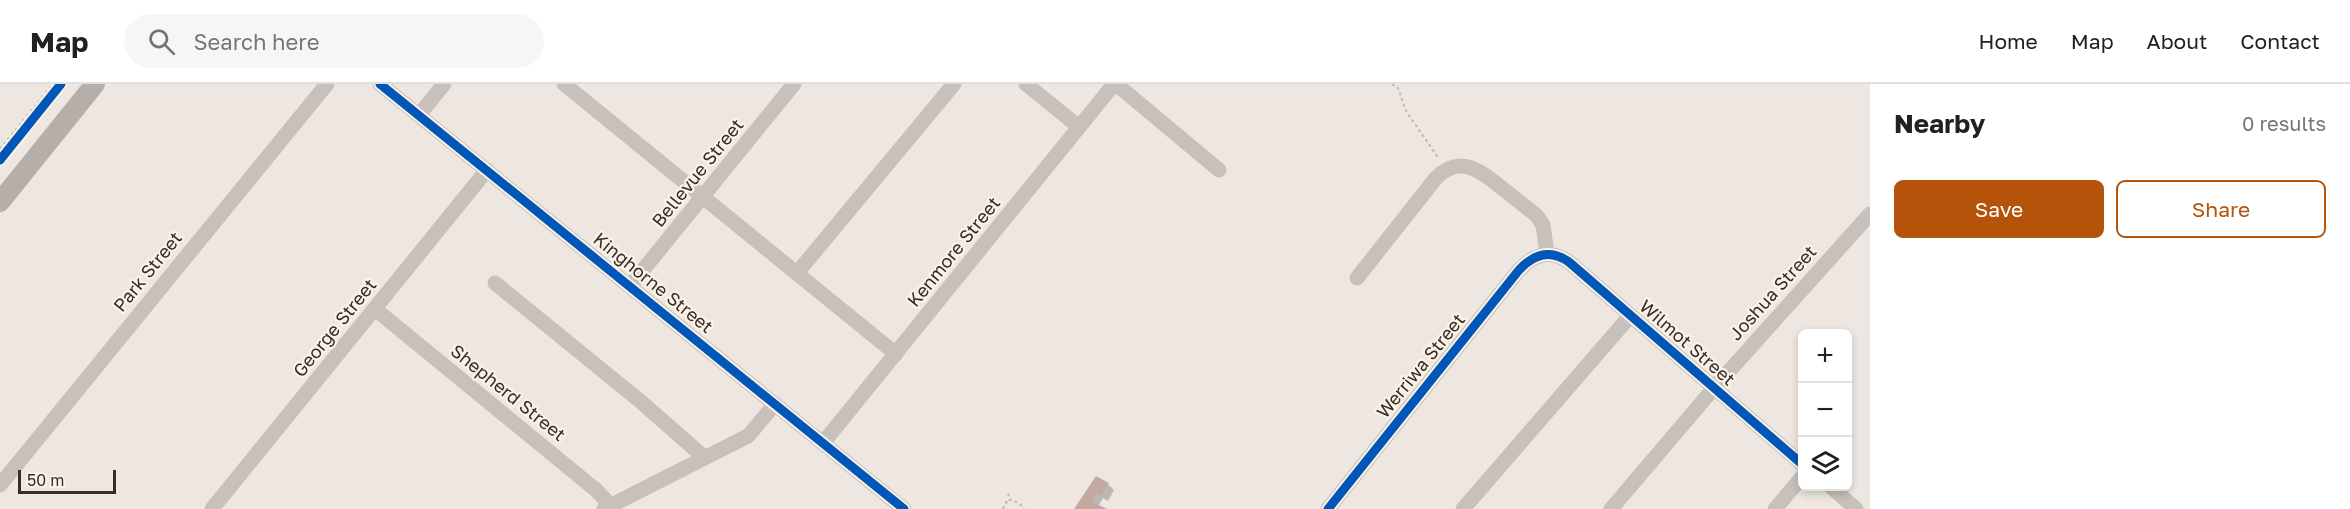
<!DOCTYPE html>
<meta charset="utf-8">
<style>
:root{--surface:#fff;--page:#f6f6f6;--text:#202124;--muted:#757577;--line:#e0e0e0;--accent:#b45309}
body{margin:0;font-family:"Golos Text",sans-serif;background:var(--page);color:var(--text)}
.controls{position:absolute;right:18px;bottom:18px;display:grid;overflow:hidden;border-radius:9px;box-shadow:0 3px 9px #0003}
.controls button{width:54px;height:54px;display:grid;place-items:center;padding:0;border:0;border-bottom:2px solid var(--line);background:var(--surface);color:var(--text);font:30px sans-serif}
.scale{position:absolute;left:18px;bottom:15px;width:98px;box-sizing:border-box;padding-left:6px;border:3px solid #392c27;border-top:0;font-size:16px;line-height:21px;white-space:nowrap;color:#392c27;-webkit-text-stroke:4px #fbf2e8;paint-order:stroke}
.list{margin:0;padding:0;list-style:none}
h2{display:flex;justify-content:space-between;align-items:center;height:78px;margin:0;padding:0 24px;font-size:26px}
h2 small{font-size:20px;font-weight:400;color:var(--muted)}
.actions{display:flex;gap:12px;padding:18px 24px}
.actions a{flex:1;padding:14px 0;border:2px solid var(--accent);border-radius:9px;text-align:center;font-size:21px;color:var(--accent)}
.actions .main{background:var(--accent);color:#fff}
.icon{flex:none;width:33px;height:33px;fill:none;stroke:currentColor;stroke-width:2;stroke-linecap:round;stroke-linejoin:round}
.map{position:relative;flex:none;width:1870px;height:425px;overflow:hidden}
header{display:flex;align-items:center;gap:36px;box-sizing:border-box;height:84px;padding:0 30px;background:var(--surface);border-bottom:2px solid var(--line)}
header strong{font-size:28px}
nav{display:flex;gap:33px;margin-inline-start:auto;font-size:21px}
.search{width:420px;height:54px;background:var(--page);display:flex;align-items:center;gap:15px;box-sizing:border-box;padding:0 21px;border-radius:33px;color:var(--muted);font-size:22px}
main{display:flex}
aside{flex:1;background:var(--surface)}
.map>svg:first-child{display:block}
.shadow{fill:#0003}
.building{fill:#c4a9a1}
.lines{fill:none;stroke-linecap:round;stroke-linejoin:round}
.path{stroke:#c1b8b2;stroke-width:2;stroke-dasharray:3 3;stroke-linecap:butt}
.minor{stroke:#c8c0ba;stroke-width:15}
.major{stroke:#b6aea9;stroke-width:20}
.cycleway-casing{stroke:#fbf2e8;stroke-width:13}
.cycleway{stroke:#0057b8;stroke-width:9}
.labels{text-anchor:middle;stroke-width:4.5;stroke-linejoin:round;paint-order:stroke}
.street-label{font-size:18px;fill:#392c27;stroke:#fbf2e8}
</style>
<header>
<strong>Map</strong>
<div class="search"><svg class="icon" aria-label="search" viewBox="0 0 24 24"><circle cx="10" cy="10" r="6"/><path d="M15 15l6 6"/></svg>Search here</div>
<nav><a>Home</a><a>Map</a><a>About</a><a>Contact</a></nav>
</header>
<main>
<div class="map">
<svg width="1870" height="425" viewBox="0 0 1870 425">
<rect width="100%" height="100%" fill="#eee7e1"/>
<path class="shadow" d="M1108 400 1114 406 1108 417 1103 414 1098 423 1102 425H1076Z"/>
<path class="building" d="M1096 392 1109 399 1101 412 1097 409 1092 418 1107 425H1074Z"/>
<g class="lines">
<path class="path" d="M1392 0 1398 4 1406 27 1439 75
M0 65 53 0
M1008 412 1009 410
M1003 425 1008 415 1019 419 1024 425"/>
<path class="minor" d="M380 0 904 425
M564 0 896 270
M1026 0 1079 43
M1116 0 1219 86
M419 31 444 0
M797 189 954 0
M1357 194 1436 94C1461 69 1482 88 1503 105 1515 114 1526 123 1537 132L1543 141 1547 170
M495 199 640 317 705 374
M630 202 794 0
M375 225 596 406 614 425
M823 359 1114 0
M0 401 327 0
M1830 402 1856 425
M212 425 487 86
M604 425 748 352 775 320
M1328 425 1519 186C1534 170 1550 165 1569 178L1802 380
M1463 425 1630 232
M1611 425 1714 304 1870 130
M1775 425 1802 393"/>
<path class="major" d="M0 118 95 0"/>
<g class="cycleway-casing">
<path id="cycleway" d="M380 0 904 425
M0 76 61 0
M1328 425 1519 186C1534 170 1550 165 1569 178L1802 380"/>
</g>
<use href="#cycleway" class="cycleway"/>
</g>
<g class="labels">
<g class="street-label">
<text transform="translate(698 89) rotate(-51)" y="6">Bellevue Street</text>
<text transform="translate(954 168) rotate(-51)" y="6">Kenmore Street</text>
<text transform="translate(148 188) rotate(-51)" y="6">Park Street</text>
<text transform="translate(653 199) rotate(39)" y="6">Kinghorne Street</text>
<text transform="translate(1773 209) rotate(-48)" y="6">Joshua Street</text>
<text transform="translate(335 244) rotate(-51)" y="6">George Street</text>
<text transform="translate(1687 259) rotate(41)" y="6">Wilmot Street</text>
<text transform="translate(1421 282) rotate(-51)" y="6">Werriwa Street</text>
<text transform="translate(508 309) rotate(39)" y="6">Shepherd Street</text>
</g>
</g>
</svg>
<div class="controls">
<button>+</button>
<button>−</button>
<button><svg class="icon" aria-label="layers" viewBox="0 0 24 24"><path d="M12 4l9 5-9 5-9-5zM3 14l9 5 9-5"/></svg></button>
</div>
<div class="scale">50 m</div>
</div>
<aside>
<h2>Nearby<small>0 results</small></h2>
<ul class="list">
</ul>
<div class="actions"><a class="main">Save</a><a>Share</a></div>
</aside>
</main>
